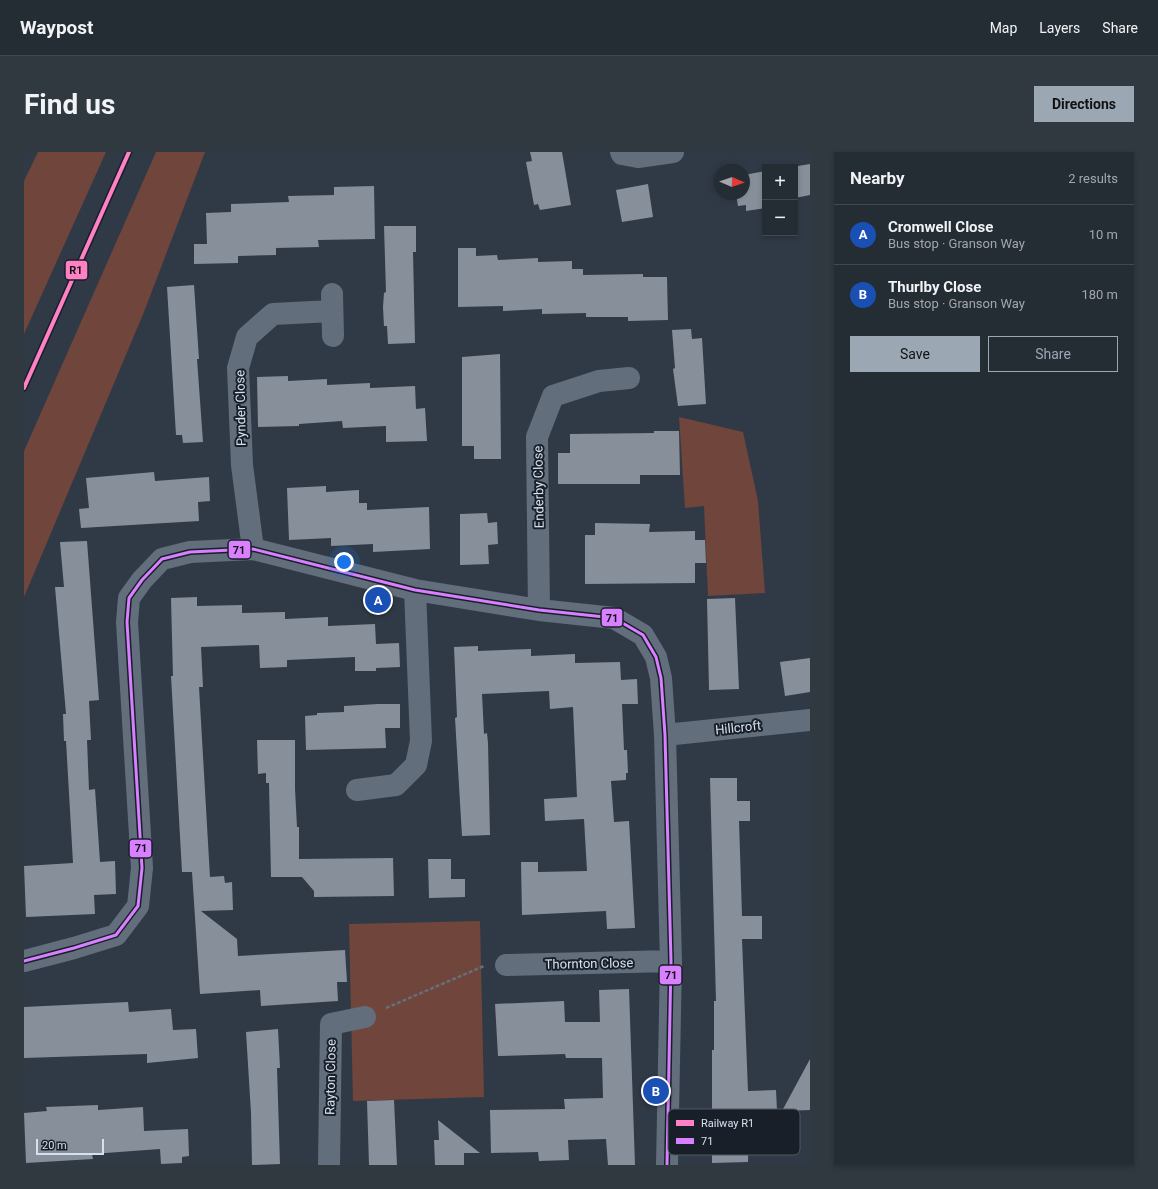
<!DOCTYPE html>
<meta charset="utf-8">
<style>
:root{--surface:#242c34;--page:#303840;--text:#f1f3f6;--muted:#a3a7ac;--line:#41484f;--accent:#9ca7b4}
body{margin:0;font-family:Roboto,sans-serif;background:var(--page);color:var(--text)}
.controls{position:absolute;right:12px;top:12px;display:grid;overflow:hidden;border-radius:0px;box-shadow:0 2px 6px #0003}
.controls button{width:36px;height:36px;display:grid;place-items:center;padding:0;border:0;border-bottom:1px solid var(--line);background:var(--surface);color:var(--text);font:20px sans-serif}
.compass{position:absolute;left:690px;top:12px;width:36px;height:36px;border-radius:50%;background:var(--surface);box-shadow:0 2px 6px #0003;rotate:92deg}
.scale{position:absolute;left:12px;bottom:10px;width:68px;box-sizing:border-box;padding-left:4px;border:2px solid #d6e1ef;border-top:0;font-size:11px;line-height:14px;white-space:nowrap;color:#d6e1ef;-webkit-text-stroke:3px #181f29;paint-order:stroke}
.you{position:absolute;left:320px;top:410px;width:14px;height:14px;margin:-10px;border:3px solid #fff;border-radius:50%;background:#1a73e8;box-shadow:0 0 0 6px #1a73e833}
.badge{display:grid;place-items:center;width:26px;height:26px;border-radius:50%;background:var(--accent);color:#fff;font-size:13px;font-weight:700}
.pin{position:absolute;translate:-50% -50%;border:2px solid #fff;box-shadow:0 1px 4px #0006}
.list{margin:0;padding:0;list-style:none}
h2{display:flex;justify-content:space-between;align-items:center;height:52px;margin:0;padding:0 16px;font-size:17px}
h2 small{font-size:13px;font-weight:400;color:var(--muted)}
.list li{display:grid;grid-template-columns:26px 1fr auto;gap:12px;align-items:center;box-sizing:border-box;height:60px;padding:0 16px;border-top:1px solid var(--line)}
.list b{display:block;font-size:15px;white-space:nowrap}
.list p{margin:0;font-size:13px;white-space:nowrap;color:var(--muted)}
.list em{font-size:13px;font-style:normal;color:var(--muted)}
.actions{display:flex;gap:8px;padding:12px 16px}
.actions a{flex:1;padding:9px 0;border:1px solid var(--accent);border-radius:0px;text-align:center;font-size:14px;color:var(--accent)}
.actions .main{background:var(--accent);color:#111}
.map{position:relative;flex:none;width:786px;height:1013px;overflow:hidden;border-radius:0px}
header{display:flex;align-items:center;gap:24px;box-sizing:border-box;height:56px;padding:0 20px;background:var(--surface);border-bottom:1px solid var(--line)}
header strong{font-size:19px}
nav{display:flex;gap:22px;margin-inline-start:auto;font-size:14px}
.intro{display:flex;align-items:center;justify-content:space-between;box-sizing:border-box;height:96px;padding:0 24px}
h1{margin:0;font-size:28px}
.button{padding:10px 18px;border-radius:0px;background:var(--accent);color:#111;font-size:14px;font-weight:700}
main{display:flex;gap:24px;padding:0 24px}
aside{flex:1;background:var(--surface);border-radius:0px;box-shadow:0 2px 6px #0003}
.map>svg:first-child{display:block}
.green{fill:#6f453c}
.building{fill:#878f9a}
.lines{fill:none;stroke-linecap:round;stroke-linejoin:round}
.path{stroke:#666f7b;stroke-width:2.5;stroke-dasharray:4 2;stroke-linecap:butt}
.minor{stroke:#626e7c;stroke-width:22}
.bus-1-casing{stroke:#181f29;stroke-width:6}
.bus-1{stroke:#d880ff;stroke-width:3}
.rail-1-casing{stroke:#181f29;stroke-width:7}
.rail-1{stroke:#ff80c5;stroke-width:4}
.labels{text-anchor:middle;stroke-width:4;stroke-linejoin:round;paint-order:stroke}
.street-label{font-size:13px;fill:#d6e1ef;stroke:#181f29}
.key{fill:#181f29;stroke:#515964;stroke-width:1}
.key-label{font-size:11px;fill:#d6e1ef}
.line-badge{stroke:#181f29;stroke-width:1.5}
.pale-badge-label{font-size:11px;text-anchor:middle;font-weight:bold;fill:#111}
</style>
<header>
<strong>Waypost</strong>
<nav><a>Map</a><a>Layers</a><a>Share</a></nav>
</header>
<div class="intro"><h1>Find us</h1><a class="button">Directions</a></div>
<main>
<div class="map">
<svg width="786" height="1013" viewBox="0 0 786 1013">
<rect width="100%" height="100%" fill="#303a46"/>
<path class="green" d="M14 0H82L0 182V29Z
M132 0H181L120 160 0 445V299Z
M655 265 719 280 734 349 741 441 684 444 680 354 661 356Z
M456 769 460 945 329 949 325 772Z"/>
<path class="building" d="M506 0H538L547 53 516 58 514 52 510 53 502 10 508 9Z
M786 12V43L771 46V15H768Z
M741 19V56L722 59V53L714 54 712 42H720V23Z
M624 32 629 65 598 70 592 38Z
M350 34 351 87 294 88 295 95 252 96V103L214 104V111L170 112V92H183L182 61 207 60V52L265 50 264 44 310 43V35Z
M360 74H392V100H389L391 191 364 192 363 174H360L359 155 360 141 362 140Z
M434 96H452V104L473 103 474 108 514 106V110L548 109V117H559V123L619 122V125H643L644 168 604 169V165H562V161L518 162V157L479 159V154L434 155Z
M170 133 175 207H173L179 290 159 291 158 283H152L143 135Z
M667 177 668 187 678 186 682 252 654 254 649 217 651 216 648 178Z
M476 202 477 307H450V294H438V205Z
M264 224V229L303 227V233L346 231V236L391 234 392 257 401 256 403 289 362 290V274L319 276 318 269 275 272V274L234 275 233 225Z
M630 279H655L656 323H616V332H534V301H546V282L630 281Z
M130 320 131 329 185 325 186 349 174 350 175 369 57 376 55 357 65 356 62 326Z
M302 334V340L335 338V351H343V358L405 355 406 397 349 400V392L307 394V386L265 388 263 336Z
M463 361 464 371 473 370 474 392 464 393 465 412 436 413V362Z
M571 371 626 372 625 380 671 379V388H681L682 411H671V431L561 432V383H571Z
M63 389 75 548 65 549 67 588H63L65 638 71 637 76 710 91 709 92 742 70 743 71 762 2 765 0 714 49 711 42 589H40L39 562H42L31 435H40L36 390Z
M173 445V454L218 453V461L261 460V467L304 465V474L351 472 352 492 375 491 376 515 352 516V519H331V505L263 508V515L236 516 235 493 177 495 179 535H175L186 725 200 724 201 731 208 730 209 758 177 759 213 787 214 804 321 798 323 830H313L314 849 237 854 236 838 176 842 168 720H158L147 524H149L147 446Z
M711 446 715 537 685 538 683 447Z
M454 494V499L507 497V504L551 502V511L596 510 597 528 613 527 614 552H598L600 598H603L604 621H602V628L587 629 590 670 605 669 611 776 583 777 582 759 498 763 497 710H514V720L563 719 560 667 521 669 520 647 553 645 549 555 526 557 525 539 458 542 460 582 463 581 464 591 466 683 438 684 431 566 433 565 430 495Z
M786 506V540L761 544 756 510Z
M354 552H376V576H361L362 596 282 598 281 564 293 563V561L320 560V554Z
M233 588H271V637L273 675H275V707L369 706 370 744 290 745V739L278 725H247L245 631H242V621L234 622Z
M686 626H713V649H726V669H715L718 764H738V787H718L724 939 752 938 753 959 725 960 724 1010 688 1011V898H690V849H692Z
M404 707H427V727H441V745L405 746Z
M605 837 611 1013H584L582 987 544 988 545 1008 515 1009 514 1000 467 1001 466 958 541 957 540 947 579 946 578 906H542L541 902 474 904 471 852 540 849 541 870H576L575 838Z
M104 850 105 860 147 857 149 878 172 877 174 906 123 911V902L0 906V855Z
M254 877 256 916H253L256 1012 228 1013 227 961 222 880Z
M786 907V958L758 959Z
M370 948 373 1013H345L343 949Z
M74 953V958L119 955 120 979 164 977 165 1004 158 1005V1011L137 1012 136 997 68 1002 69 1007 2 1011 0 961 23 959 22 955Z
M414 968 456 1001H440V1013H411L410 988H415Z"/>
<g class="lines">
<path class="path" d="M362 856 460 814"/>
<path class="minor" d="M597 0 598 2 614 5 649 0
M308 142 309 184
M229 397 218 313 214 216 223 185 249 162 308 159
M515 458 513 285 529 244 575 229 605 226
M641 583 786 568
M333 638 372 633 392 613 397 589 391 438
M0 809 50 796 92 783 114 754 118 716 103 470 105 446 118 428 138 407 166 400 229 397 391 438 515 458 590 466 619 483 632 505 637 526 641 583 647 809 643 1013
M482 813 647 809
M305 1013 307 872 341 865"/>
<g class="bus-1-casing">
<path id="bus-1" d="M0 809 50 796 92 783 114 754 118 716 103 470 105 446 118 428 138 407 166 400 229 397 391 438 515 458 590 466 619 483 632 505 637 526 641 583 647 809 643 1013"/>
</g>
<use href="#bus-1" class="bus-1"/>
<g class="rail-1-casing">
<path id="rail-1" d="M0 236 105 0"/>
</g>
<use href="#rail-1" class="rail-1"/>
</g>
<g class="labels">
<g class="street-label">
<text transform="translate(216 256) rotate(-91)" y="5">Pynder Close</text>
<text transform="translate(514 335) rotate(-91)" y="5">Enderby Close</text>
<text transform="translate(714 575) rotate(-6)" y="5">Hillcroft</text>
<text transform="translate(565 811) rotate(-1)" y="5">Thornton Close</text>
<text transform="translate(306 925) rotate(-89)" y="5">Rayton Close</text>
</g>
</g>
<rect x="644" y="957" width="132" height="46" rx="6" class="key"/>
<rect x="652" y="968" width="18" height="6" fill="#ff80c5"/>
<rect x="652" y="986" width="18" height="6" fill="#d880ff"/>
<g class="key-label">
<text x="677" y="975">Railway R1</text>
<text x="677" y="993">71</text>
</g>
<g class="line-badge">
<rect x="41" y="108" width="23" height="20" rx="4" fill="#ff80c5"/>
<rect x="204" y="388" width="23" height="19" rx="4" fill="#d880ff"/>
<rect x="577" y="456" width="22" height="19" rx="4" fill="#d880ff"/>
<rect x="105" y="687" width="23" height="19" rx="4" fill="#d880ff"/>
<rect x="635" y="813" width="23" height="20" rx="4" fill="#d880ff"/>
</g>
<g class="pale-badge-label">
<text x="52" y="122">R1</text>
<text x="215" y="402">71</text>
<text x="588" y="470">71</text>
<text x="117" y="700">71</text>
<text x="647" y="827">71</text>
</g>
</svg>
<div class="controls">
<button>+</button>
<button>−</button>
</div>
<svg class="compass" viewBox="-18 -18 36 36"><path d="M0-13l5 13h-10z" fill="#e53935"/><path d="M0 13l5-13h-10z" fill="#a3a7ac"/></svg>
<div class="scale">20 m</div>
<div class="you"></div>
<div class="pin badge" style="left:354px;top:448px;background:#1a4fb4">A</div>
<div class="pin badge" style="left:632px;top:939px;background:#1a4fb4">B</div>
</div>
<aside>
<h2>Nearby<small>2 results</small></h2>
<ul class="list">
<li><span class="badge" style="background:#1a4fb4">A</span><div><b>Cromwell Close</b><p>Bus stop · Granson Way</p></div><em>10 m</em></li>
<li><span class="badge" style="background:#1a4fb4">B</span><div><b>Thurlby Close</b><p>Bus stop · Granson Way</p></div><em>180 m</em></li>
</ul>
<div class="actions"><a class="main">Save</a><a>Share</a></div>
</aside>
</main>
